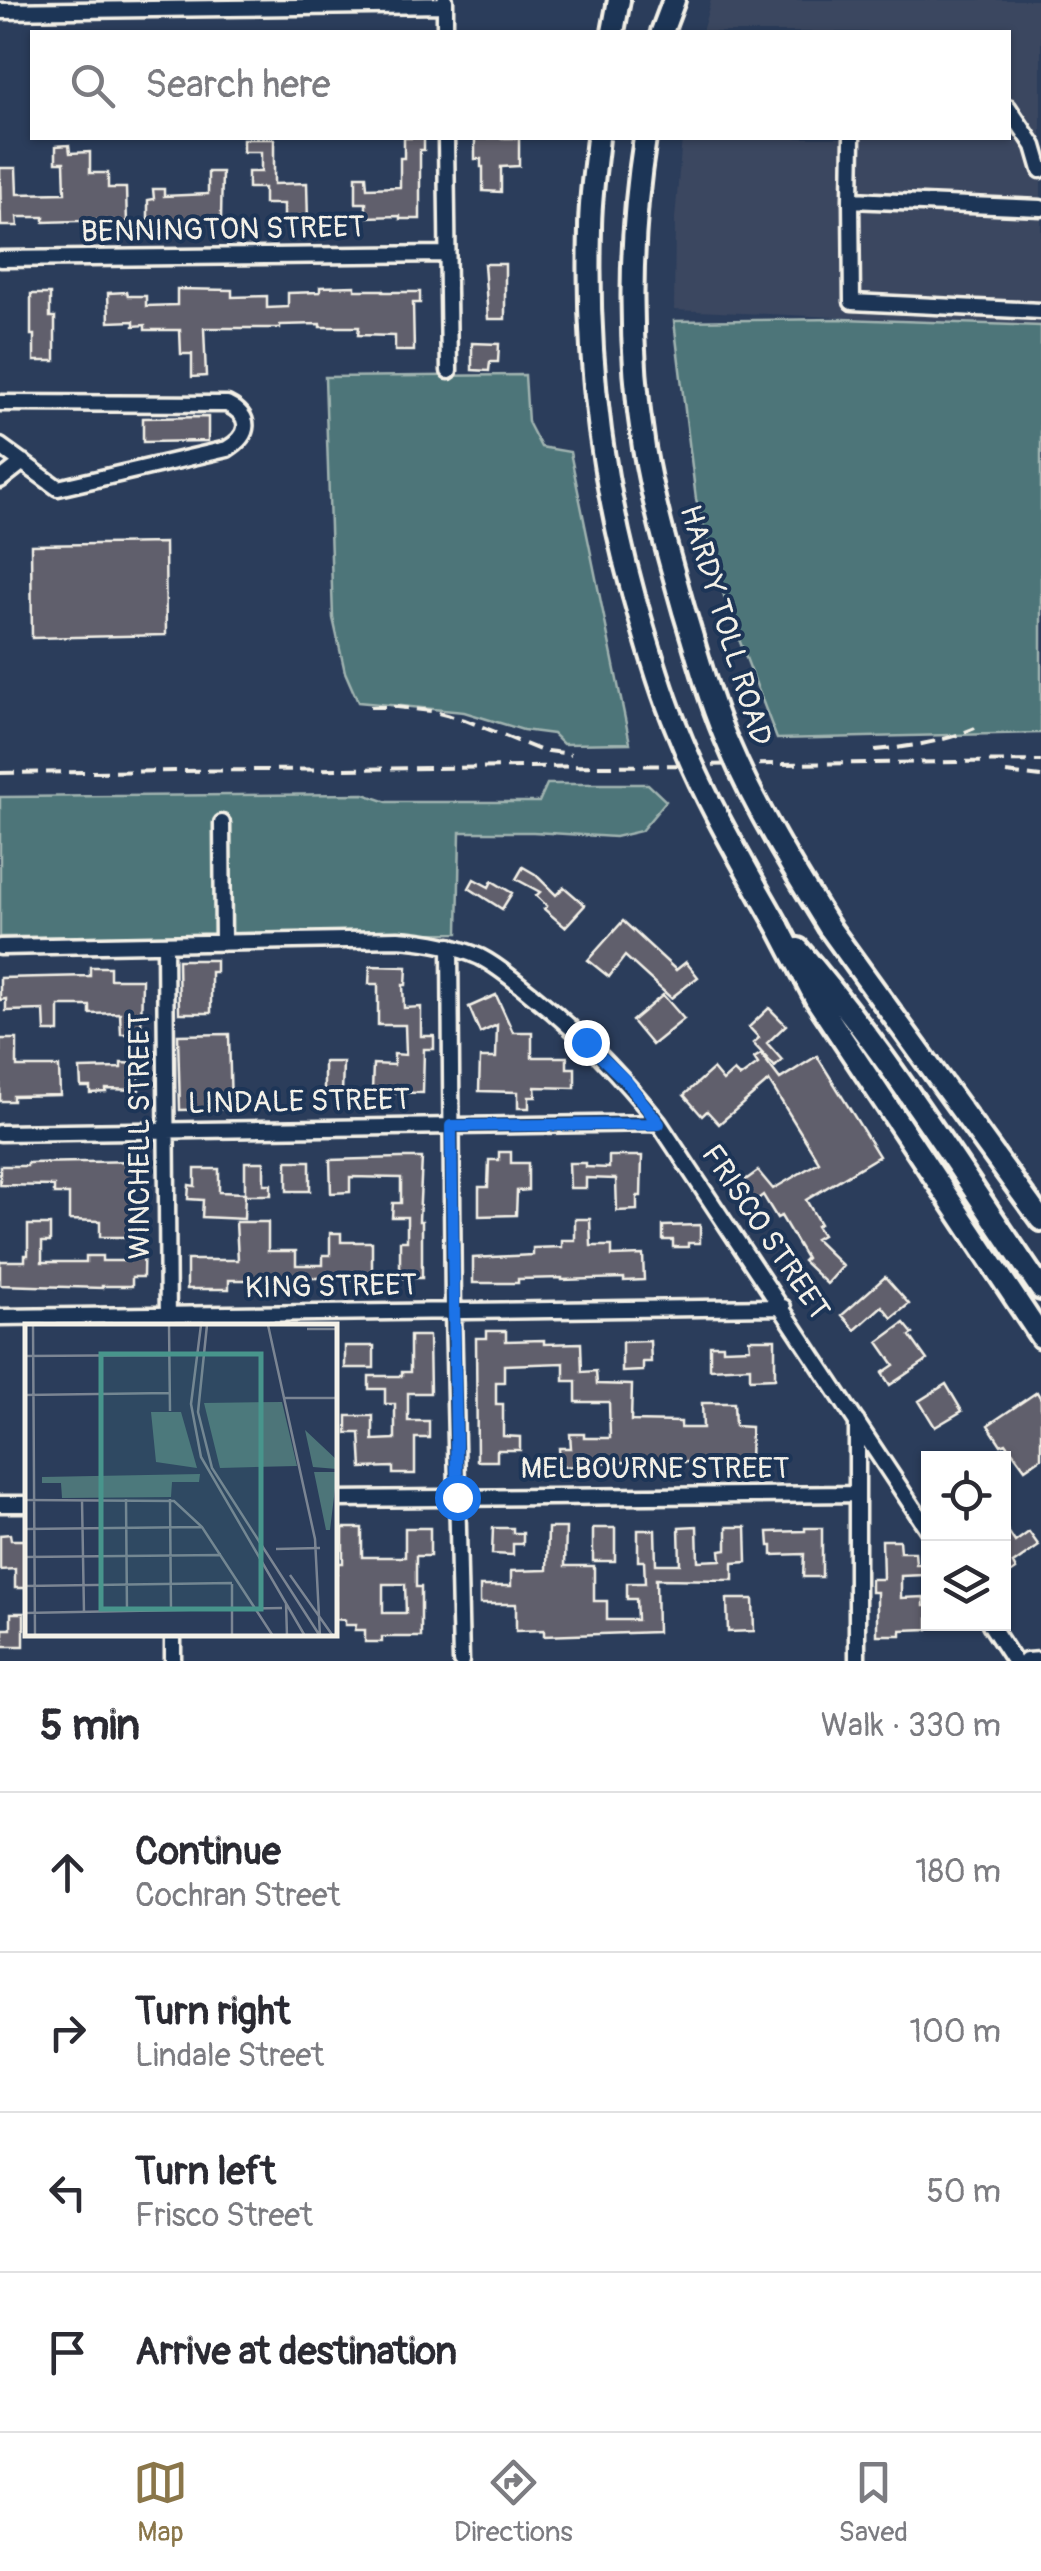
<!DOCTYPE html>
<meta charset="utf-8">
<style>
:root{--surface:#fff;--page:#f7f7f7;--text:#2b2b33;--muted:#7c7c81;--line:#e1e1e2;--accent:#8a764a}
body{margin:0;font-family:Pangolin,sans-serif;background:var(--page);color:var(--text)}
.controls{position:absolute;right:30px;bottom:30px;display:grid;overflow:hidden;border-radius:0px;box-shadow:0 2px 8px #0004}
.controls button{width:90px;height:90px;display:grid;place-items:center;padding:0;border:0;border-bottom:2px solid var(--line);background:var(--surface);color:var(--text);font:50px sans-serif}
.stop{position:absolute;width:30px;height:30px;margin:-22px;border:8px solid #1a73e8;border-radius:50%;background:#fff}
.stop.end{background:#1a73e8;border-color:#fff;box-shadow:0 2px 10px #0008}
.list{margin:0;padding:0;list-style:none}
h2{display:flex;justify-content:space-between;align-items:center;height:130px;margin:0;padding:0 40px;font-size:42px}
h2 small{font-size:32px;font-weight:400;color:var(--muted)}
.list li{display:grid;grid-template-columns:65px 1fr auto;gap:30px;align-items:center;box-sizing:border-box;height:160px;padding:0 40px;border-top:2px solid var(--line)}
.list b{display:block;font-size:38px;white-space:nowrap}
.list p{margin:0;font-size:32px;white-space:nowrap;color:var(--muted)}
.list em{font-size:32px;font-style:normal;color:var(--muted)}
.icon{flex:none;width:55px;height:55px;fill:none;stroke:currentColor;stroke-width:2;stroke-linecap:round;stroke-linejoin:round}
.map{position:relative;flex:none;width:1041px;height:1661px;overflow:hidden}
.search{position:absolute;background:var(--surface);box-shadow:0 2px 8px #0004;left:30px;right:30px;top:30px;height:110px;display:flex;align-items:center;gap:25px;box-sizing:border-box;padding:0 35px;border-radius:0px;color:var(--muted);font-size:38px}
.sheet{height:770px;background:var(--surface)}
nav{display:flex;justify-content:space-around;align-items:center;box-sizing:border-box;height:140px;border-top:2px solid var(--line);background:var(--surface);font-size:28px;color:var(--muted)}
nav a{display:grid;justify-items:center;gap:5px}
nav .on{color:var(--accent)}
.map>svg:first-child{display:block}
.built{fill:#3b4760}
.green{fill:#4d7579;stroke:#a0b3b0;stroke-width:2.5}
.building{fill:#615f6c;stroke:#f4f1e8;stroke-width:2.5;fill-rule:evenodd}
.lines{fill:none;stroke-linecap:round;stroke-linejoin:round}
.minor-casing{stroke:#f4f1e8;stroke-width:21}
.highway-casing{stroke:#f4f1e8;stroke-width:28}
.minor{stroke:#1d3557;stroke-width:14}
.highway{stroke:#1d3557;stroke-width:20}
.rail{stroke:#f4f1e8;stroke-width:4;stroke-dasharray:15 8;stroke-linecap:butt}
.highway-bridge-casing{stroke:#f4f1e8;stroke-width:28;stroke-linecap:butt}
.highway-bridge{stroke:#1d3557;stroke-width:20}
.route{stroke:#1a73e8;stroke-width:12}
.labels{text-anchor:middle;stroke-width:8;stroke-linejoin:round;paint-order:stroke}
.street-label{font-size:30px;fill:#f4f1e8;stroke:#1d3557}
.inset-road{fill:none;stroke:#7b8593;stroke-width:2.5}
.view{fill:#48958c;fill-opacity:0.15;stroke:#48958c;stroke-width:5}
.inset-edge{fill:none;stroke:#f4f1e8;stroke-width:5}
</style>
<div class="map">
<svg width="1041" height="1661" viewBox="0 0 1041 1661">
<rect width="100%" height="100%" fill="#2b3d5b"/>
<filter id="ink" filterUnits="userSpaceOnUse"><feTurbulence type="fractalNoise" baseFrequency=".01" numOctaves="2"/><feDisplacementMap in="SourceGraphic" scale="20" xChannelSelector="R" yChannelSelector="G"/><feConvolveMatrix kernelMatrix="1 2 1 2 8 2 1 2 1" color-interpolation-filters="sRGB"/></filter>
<g filter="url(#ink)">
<path class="built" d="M711 0H1041V326L674 310 675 219 682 138H1008V32H702Z"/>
<path class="green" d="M844 319 1041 326V733L777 739 729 613 696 499 674 321Z
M525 375 528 422 541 447 570 452 630 743 563 744 553 734 523 730 464 712 358 702 345 672 333 618 325 377Z
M547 784H648L666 801 641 831 615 837 533 832H460L458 933 0 937V797L364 794 387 802H539Z"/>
<path class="building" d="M404 138H424V150H420V219H400V216L366 217V203H356V176H366L367 188 400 187V158H404Z
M475 138H519V166L501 167V192L483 191V167H481V159H475Z
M243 139H274V184L307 183 308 222H284V204H264V188H248V172H261V152H243Z
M69 145 70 153 90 152V173H108V188H126L127 225H112V220L44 222V217H17L18 226H1L0 168H16L17 194 65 193 64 162H56V146Z
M208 172H222L221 218H195V224L178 225V221L148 222V200L154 199 153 189H164V196L208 194Z
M484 264H505V319H488Z
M355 286V290H383V292H420V303H413L414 351H395V336L358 335 359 327H320V324L280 325V328H204L206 376 192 377V354H181L180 330H145V325L134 326V321L109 322 108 293 127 292 128 296H146V306L177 305V289L232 290V297L267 296V308L288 307V293L320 292V287Z
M31 294H50V317H55V361H34V335H31Z
M472 343 499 344 498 362H490L489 371 472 370Z
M208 417V441L143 442V418Z
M165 543 166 635 32 638 31 545Z
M523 867 535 874 556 895 564 887 585 905 565 927 544 909 547 906 536 896 540 892 516 879Z
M474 879 489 887 492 881 512 893 502 909 469 888Z
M623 921 676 970 686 962 698 977 671 998 625 956 609 977 588 960Z
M178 960H216V972H211V1013H179Z
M370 966 407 967 406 985H403L404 1008 421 1007V1036H434V1049H424L423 1093 372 1092 373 1064 394 1065V1054L406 1055 405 1025H378V984H369Z
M90 967H110V979H142L141 1034H121L120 1013 90 1014V1006H59V1032H45L44 1010 6 1011V999L0 1000V978L90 976Z
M496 995 513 1032H532V1057H567V1068H575V1088L535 1087 536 1097H529V1108H518V1092L479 1091 480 1058H496L497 1025 480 1033 469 1007Z
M663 995 684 1019 652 1045 632 1021Z
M769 1008 786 1025 767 1043 782 1060 775 1067 753 1043 759 1038 749 1027Z
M229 1034 231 1109 180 1110 178 1035Z
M0 1039H17V1067H59L60 1095 13 1096V1101H0Z
M761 1054 780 1079 817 1056 879 1156 806 1200 820 1224 816 1226 822 1235 815 1239 843 1266 827 1284 803 1261 806 1258 781 1216 777 1218 763 1195 754 1202 740 1184 758 1171 773 1189 819 1162 769 1081 719 1124 707 1111 702 1116 684 1095 713 1069 723 1081 734 1071 740 1077 758 1064 754 1058Z
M324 1062H343L342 1094H324Z
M121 1063 139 1064V1090L106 1089V1092L90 1093V1087H81L80 1069 121 1068Z
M499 1152H511V1163H528V1190L517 1191 516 1215 479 1216V1187H488L489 1160H499Z
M609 1156H642L641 1196H637V1210L617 1211 616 1179 586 1178V1188H570L569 1163H586V1167L609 1168Z
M401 1158H422L419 1221H422V1278H400V1241H407V1217H392L393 1203H401V1178L350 1177V1192L331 1193 330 1160Z
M142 1161V1183H133V1206H140V1225H144L143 1277H132V1286H102V1288L0 1285V1261H25V1255H28V1225H50V1242H42V1262H86V1256H102V1261H129V1237H100V1221L69 1220V1194H54V1186L0 1185V1166H27V1163Z
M287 1161H310V1191H287Z
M245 1162H264V1184H271V1195H245Z
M195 1169H219V1192L245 1193 244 1219 202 1217 203 1200 188 1199 189 1185 195 1186Z
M575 1219H590L591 1246H612V1256L643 1255 644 1280 624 1281V1278L562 1280V1278L518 1279V1283H473V1258L533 1255V1248L562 1247V1240H575Z
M236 1222H268V1251H296V1265H323V1255H330V1233H341V1242H372V1280H352V1278H258V1280H229V1289H187V1260H238Z
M700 1225V1243H688V1247H673V1240H663V1226Z
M885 1277 909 1304 892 1318 882 1306 855 1330 842 1315Z
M904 1323 913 1334 910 1336 927 1360 890 1385 882 1373 894 1365 878 1342Z
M487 1331H506V1341L544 1340V1344L581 1343 582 1372 596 1371 597 1384 632 1385 631 1421 681 1422V1428H703L702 1403H734L735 1426 751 1427 750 1462H680V1465L627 1464V1462L584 1463V1466L560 1467 559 1448H571L570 1434H584V1438H610L609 1402H576V1381H564V1363L504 1365V1382H496V1404H503V1436L520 1437V1450H497V1461H477L476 1338H487Z
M410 1336H429L430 1393H408V1421H429V1438H415V1474H393V1467L362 1468 360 1433H347V1416H373V1440L395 1439V1404H385V1389H369V1376H402V1372H410Z
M749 1339H775V1378L750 1379V1367L710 1369V1345H723V1349L750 1348Z
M650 1341 651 1362H643V1371L622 1372V1342Z
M345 1346H374V1368H345Z
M946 1384 962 1411 935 1427 919 1401Z
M1037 1392 1041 1399V1458L1025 1469 1006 1443 1001 1445 988 1425Z
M1004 1525 1015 1542 1029 1532 1039 1546 1013 1564 1016 1570 1004 1578Z
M697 1526 698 1561 721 1560 720 1550 727 1549V1527H746L747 1562 733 1563V1580L656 1579 657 1632 544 1636V1630L516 1631V1604H480V1586H511V1571L547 1570 548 1528H566L565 1566H594V1601H607V1620H637L636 1599H627V1583H645L644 1561H638V1530H655L656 1564H680L679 1527Z
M343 1528H362V1557H405V1528H430V1556H416V1587H421V1637H382V1642H365V1630H355L356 1625H345V1620L335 1619V1573H337L338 1563H343ZM383 1584H405L406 1613H383Z
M493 1528H513V1533H523V1544H513V1555L492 1554Z
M593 1528H615V1561H593Z
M805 1528H822V1577H803L804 1554 772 1555V1546H769L768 1532 805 1531Z
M10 1534 11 1540H28V1588H15V1569L0 1570V1535Z
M882 1540H899L900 1552H915L916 1564H923L924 1575 901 1576V1598L924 1597V1606H928V1629L901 1630V1635H877V1592H871V1579H883Z
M727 1599H753L754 1631 728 1632Z
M11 1613H24V1646H3V1629H11Z"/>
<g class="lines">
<g class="minor-casing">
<path id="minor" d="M445 0V32
M0 11 445 5
M1008 107 1034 146 1041 170
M446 138 449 371
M851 200 852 138
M1041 208 851 200 852 302 1041 311
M0 259 447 254
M0 403 227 404C253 417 250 435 227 449L58 488 0 446
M0 480 23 462
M222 823 223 943
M165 945 168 1326
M450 946 453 1312 461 1661
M0 947 398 939C426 941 453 945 480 957 498 966 514 980 530 993 578 1031 621 1075 659 1123L928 1530
M0 1133 659 1123
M0 1317 783 1307
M857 1422V1661
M335 1499 856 1494
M0 1504H28
M990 1624 1014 1661
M173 1634V1661
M1026 1661 1041 1660"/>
</g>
<g class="highway-casing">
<path id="highway" d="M613 32 619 0
M662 32 674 0
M778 926 816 999 1041 1337
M829 927 1041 1220
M798 949C888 1053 963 1176 1041 1289"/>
</g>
<use href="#minor" class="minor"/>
<use href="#highway" class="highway"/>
<path class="rail" d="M370 707H396L431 711 465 720 540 750 571 754
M875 750C910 747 943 742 975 728
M0 773 1041 761
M1006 773 1041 777"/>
<g class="highway-bridge-casing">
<path id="highway-bridge" d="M598 138C595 168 590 198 590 229 586 368 603 495 643 628 653 662 663 696 677 729 704 798 742 862 778 926
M645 138C629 239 628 347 644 448 653 503 669 557 684 611 698 656 710 704 730 748 757 811 793 869 829 927"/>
</g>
<use href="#highway-bridge" class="highway-bridge"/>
</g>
</g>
<g class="lines" filter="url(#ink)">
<path class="route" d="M457 1497 451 1126 659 1124 626 1081 586 1042"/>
</g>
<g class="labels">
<g class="street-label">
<text transform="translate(223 229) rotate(-1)" y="10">BENNINGTON STREET</text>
<text transform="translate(726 625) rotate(73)" y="10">HARDY TOLL ROAD</text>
<text transform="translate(299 1101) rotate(-1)" y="10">LINDALE STREET</text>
<text transform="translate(139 1136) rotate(-90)" y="10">WINCHELL STREET</text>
<text transform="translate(766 1232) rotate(56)" y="10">FRISCO STREET</text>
<text transform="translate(331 1286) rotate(-1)" y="10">KING STREET</text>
<text x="655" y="1478">MELBOURNE STREET</text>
</g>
</g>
<g transform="translate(25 1324)">
<rect width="312" height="312" fill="#2b3d5b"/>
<path d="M257 78 272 142 195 144 179 79ZM126 88H156L172 144 131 138ZM280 106 312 136V145L288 143ZM289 148H312L305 206H301ZM175 150 174 158H147L146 173 37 174 36 159H17V153Z" fill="#4d7579"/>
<path class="inset-road" d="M8 1 10 312M144 1 145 87M176 1 166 80 176 133 280 312M182 1 173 88 187 144 295 312M243 1 290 215 295 312M282 5H313M0 32 144 31M0 71 144 69M259 74H313M101 175 102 287M145 175 146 286M0 176 149 177 177 203 248 312M57 176 59 288M0 205 177 203M251 225 295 224M0 233 196 231M265 251 308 312M207 260V312M0 262 207 259M261 279 262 312M0 289 257 284"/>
<path class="view" d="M76 30H236V285H76Z"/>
<rect width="312" height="312" class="inset-edge"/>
</g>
</svg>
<div class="controls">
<button><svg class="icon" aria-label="locate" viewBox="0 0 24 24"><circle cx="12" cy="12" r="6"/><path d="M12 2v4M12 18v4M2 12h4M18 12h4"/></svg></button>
<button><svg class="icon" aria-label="layers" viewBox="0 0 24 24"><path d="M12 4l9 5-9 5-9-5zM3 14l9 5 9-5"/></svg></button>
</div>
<div class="stop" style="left:457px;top:1497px"></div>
<div class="stop end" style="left:586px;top:1042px"></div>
<div class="search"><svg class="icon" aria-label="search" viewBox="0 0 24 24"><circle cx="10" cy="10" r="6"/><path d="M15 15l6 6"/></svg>Search here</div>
</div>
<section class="sheet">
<h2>5 min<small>Walk · 330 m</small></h2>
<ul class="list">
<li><svg class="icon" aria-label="ahead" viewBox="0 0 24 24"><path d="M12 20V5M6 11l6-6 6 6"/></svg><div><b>Continue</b><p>Cochran Street</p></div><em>180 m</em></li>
<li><svg class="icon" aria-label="right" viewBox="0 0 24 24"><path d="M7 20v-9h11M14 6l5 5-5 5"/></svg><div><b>Turn right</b><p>Lindale Street</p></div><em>100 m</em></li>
<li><svg class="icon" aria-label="left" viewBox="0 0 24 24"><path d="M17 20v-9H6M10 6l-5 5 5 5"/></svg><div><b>Turn left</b><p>Frisco Street</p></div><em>50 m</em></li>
<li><svg class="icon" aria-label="arrive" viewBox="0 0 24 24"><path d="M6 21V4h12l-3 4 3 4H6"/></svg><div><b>Arrive at destination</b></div></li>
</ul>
</section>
<nav>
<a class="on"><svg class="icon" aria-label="map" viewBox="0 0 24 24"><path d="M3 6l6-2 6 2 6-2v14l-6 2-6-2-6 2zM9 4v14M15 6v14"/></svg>Map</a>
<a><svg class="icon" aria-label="directions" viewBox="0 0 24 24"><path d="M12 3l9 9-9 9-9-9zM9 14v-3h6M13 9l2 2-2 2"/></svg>Directions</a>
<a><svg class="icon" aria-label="saved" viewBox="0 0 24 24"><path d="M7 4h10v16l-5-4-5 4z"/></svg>Saved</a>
</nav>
